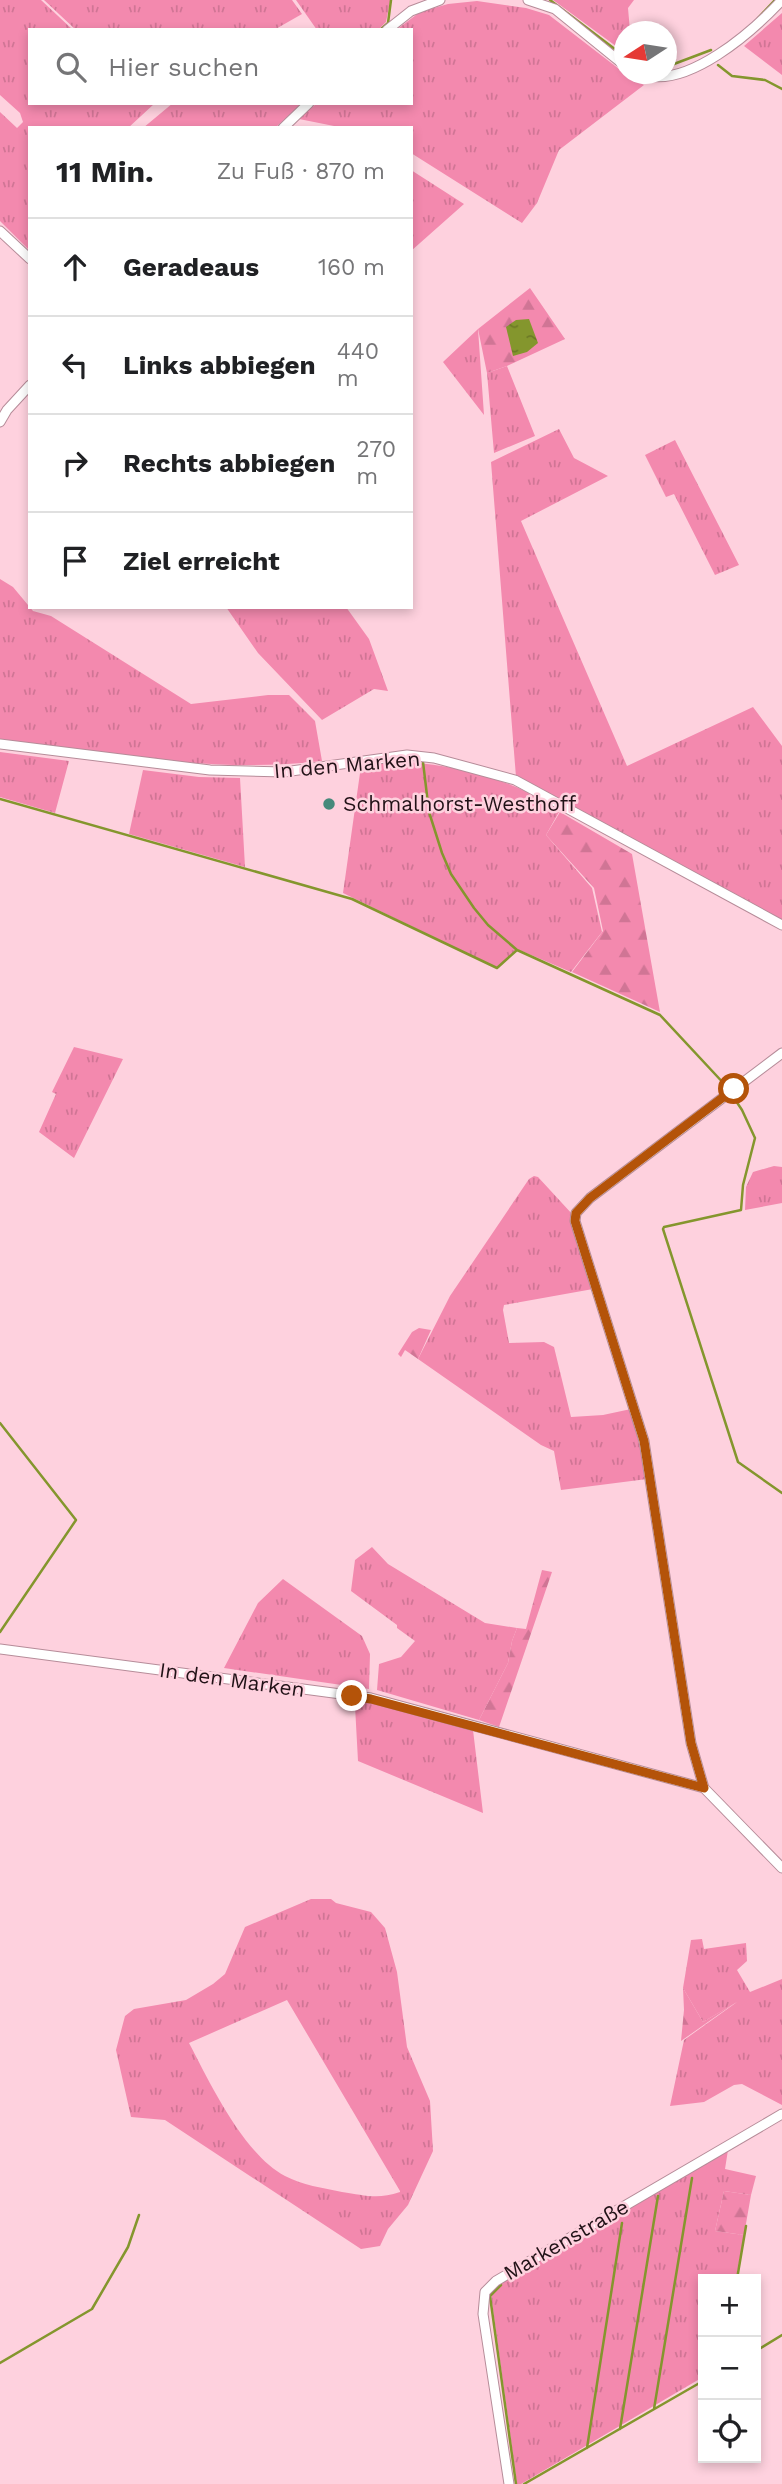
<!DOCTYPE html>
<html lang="de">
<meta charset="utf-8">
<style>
:root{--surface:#fff;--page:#f6f6f6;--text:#202124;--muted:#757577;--line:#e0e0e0}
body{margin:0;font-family:"Work Sans",sans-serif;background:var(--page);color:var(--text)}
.controls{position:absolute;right:21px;bottom:21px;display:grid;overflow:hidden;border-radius:0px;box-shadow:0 4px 10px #0003}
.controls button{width:63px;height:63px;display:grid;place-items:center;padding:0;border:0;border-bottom:2px solid var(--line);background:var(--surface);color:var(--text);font:35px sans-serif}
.compass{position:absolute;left:614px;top:21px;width:63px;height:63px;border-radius:50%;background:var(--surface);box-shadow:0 4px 10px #0003;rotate:258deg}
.stop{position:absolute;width:21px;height:21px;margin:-16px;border:5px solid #b45309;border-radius:50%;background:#fff}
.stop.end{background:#b45309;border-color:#fff;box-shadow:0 2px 7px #0008}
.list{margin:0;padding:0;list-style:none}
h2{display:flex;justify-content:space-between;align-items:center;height:91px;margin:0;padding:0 28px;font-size:30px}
h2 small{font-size:23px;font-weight:400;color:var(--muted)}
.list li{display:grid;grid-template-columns:46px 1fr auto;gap:21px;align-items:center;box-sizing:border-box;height:98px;padding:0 28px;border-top:2px solid var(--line)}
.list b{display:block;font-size:26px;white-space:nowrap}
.list em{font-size:23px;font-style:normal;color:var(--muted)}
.icon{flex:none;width:38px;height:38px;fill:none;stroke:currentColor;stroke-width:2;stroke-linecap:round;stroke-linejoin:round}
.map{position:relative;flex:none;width:782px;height:2484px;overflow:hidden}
.search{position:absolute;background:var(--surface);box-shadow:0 4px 10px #0003;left:28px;top:28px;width:385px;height:77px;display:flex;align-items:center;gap:18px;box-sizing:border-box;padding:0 24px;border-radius:0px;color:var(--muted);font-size:26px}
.panel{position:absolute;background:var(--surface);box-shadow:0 4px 10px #0003;left:28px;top:126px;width:385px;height:483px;border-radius:0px}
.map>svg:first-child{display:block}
.grass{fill:url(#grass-tufts);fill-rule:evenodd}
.forest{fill:url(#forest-firs)}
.water{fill:url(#water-ripples)}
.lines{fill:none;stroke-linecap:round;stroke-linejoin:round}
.stream{stroke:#84962d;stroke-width:2.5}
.minor-casing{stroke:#b68c99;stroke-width:11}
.minor{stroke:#fff;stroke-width:9}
.route{stroke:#b45309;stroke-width:9}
.poi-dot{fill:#46897b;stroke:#fed1de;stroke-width:2.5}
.labels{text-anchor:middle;stroke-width:5;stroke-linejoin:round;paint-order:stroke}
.street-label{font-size:21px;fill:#211217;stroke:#fed1de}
.poi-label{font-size:21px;fill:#211217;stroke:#fed1de;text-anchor:start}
</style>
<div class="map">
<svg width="782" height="2484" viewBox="0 0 782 2484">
<defs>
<pattern id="grass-tufts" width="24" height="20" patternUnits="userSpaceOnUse" patternTransform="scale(1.75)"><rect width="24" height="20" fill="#f389ae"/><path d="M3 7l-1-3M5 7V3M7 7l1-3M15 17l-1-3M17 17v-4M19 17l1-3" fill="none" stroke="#d07595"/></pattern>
<pattern id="forest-firs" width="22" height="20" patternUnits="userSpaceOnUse" patternTransform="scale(1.75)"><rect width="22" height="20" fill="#f389ae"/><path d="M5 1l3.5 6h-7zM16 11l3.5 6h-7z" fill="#d07595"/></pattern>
<pattern id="water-ripples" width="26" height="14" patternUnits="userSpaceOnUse" patternTransform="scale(1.75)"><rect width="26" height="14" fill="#84962d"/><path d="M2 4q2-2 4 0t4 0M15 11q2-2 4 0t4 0" fill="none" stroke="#6c7925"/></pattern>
</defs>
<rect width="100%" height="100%" fill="#fed1de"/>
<path class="grass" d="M0 0H41L73 30H30V103L154 104 128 128H30L28 249 0 221V112L17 128 23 122 20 113 0 95Z
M44 0H292L302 14 274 30H76Z
M296 0H390V2L386 22 378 30H317Z
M553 0H634L628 8 630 31 624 32V52Z
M477 1 526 8 549 15 632 79 644 85 559 150 537 203 522 223 411 153V128H344L299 119 317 103H411V30H396L420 12 448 4Z
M782 13V75L744 46Z
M173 103H302L275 128H143Z
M411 170 464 204 411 251Z
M478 329 484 415 443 362Z
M507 366 535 436 494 453 487 373Z
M559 429 574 458 608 476 521 521 627 766 753 707 782 746V921L516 777 491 462Z
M675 440 739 565 715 575 674 494 666 497 645 455Z
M0 579 13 587 33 611 51 616 191 704 268 695H289L315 721 322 761C215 774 107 753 0 740Z
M226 607H346L369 639 388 691 374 689 322 720 258 653Z
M0 752 69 761 55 813 0 797Z
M386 761C429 762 470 769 511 785 528 791 544 803 559 812L546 835 592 888 602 932 571 972 517 949 497 968 343 893 361 766Z
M143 770 199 777 240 778 245 867 129 834Z
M74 1047 123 1059 74 1158 39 1132 56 1094 52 1092Z
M774 1166 782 1167V1203L745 1210 746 1187 753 1172Z
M534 1176 538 1177 573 1215 572 1226 593 1289 504 1305 503 1310 509 1343 544 1342 554 1347 571 1417 603 1415 631 1409 647 1479 561 1490 554 1451 541 1445 418 1359 450 1296 529 1179Z
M372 1547 388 1564 485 1623 517 1628 512 1641 508 1663 479 1720 377 1690 379 1664 401 1657 415 1641 397 1628V1625L351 1591 355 1560Z
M283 1579 362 1636 370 1654 369 1689 224 1668 258 1603Z
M361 1700 473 1730 483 1813 358 1761 355 1706Z
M311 1899H331L336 1903 371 1912 385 1928 397 1972 407 2047 430 2101 433 2151 408 2205 388 2229 380 2246 361 2249 165 2120 131 2117 116 2050 125 2016 134 2009 186 2000 213 1984 225 1974 245 1927ZM287 2000 400 2191V2192C377 2200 364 2195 342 2192 323 2188 302 2185 285 2176 244 2155 210 2083 189 2043Z
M702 1939 704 1949 746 1943 747 1961 737 1970 750 1992 782 1979V2105L742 2084 734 2085 704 2102 670 2106 684 2040 737 2002 703 2022 683 1988 691 1940Z
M728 2150 725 2169 756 2176 751 2195 724 2191 715 2231 744 2235 736 2279H703V2377L521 2484H517L491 2295 502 2281Z"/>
<path class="forest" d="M530 288 565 339 507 366 487 373 478 329Z
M560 812 632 854 660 1012 572 972 603 931 594 888 546 835Z
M419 1328 431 1330 418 1359 405 1350 401 1357 398 1354 412 1332Z
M542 1570 552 1572 499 1727 479 1720 508 1663 512 1641 517 1628 526 1629Z
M683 1988 703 2022 735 2003 681 2041 684 2010Z
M724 2191 751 2195 744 2235 715 2231Z"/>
<path class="water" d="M529 319 538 343 527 352 513 356 506 327 516 320Z"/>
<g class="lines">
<path class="stream" d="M550 0 624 56
M758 18 775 0
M380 30 388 23 391 0
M718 65 732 76 765 80 782 89
M666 67 711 50
M423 762 429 812 442 853 451 874 474 908 488 925 517 950 660 1015 728 1088
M0 799 352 899 497 968 517 950
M734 1098 742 1110 755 1138 743 1185 741 1210 664 1227 663 1229 738 1462 782 1493
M0 1423 76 1520 0 1632
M737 2279 746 2226
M501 2285 490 2296 516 2484
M756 2351 782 2335
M0 2363 92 2309 128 2247 139 2215
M654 2409 692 2178
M620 2429 658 2196
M587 2448 622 2223
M524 2484 703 2381"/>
<g class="minor-casing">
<path id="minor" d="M528 0 555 9 624 65
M387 30 411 11 440 0
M642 74C687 90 753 31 782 0
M283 128 309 103
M0 231 30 259
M0 422 7 410 30 385
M0 744 210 770 284 772 407 755 434 758 515 780 782 925
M782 1053 590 1198 576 1213 575 1221 644 1441 691 1743 704 1788 782 1868
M0 1649 371 1698 704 1788
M509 2484 483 2314 485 2292 496 2281 782 2114"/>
</g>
<use href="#minor" class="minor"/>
</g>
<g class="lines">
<path class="route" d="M352 1696 371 1699 704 1788 691 1743 644 1441 575 1221 576 1213 590 1198 734 1089"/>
</g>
<circle class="poi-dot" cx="329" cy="804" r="7"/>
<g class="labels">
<g class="street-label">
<text transform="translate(347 765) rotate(-5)" y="7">In den Marken</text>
<text transform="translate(232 1680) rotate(8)" y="7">In den Marken</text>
<text transform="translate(566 2240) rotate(-30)" y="7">Markenstraße</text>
</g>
<g class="poi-label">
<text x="343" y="811">Schmalhorst-Westhoff</text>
</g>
</g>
</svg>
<div class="controls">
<button>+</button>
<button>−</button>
<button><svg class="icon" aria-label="locate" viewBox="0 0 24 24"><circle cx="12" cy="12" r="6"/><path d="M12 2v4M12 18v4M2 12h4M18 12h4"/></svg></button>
</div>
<svg class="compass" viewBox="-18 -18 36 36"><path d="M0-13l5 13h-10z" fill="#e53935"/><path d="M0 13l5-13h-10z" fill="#757577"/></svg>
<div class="stop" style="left:734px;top:1089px"></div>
<div class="stop end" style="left:352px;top:1696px"></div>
<div class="search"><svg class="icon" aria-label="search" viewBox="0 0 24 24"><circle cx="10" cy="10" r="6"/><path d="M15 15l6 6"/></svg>Hier suchen</div>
<section class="panel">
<h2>11 Min.<small>Zu Fuß · 870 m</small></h2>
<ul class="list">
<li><svg class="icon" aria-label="ahead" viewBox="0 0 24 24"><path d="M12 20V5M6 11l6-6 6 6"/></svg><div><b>Geradeaus</b></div><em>160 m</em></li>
<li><svg class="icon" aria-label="left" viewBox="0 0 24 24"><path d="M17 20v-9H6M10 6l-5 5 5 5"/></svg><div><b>Links abbiegen</b></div><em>440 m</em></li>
<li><svg class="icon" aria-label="right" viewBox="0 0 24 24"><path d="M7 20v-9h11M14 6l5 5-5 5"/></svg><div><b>Rechts abbiegen</b></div><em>270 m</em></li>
<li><svg class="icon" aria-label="arrive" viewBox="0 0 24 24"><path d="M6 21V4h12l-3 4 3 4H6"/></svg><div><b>Ziel erreicht</b></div></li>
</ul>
</section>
</div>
